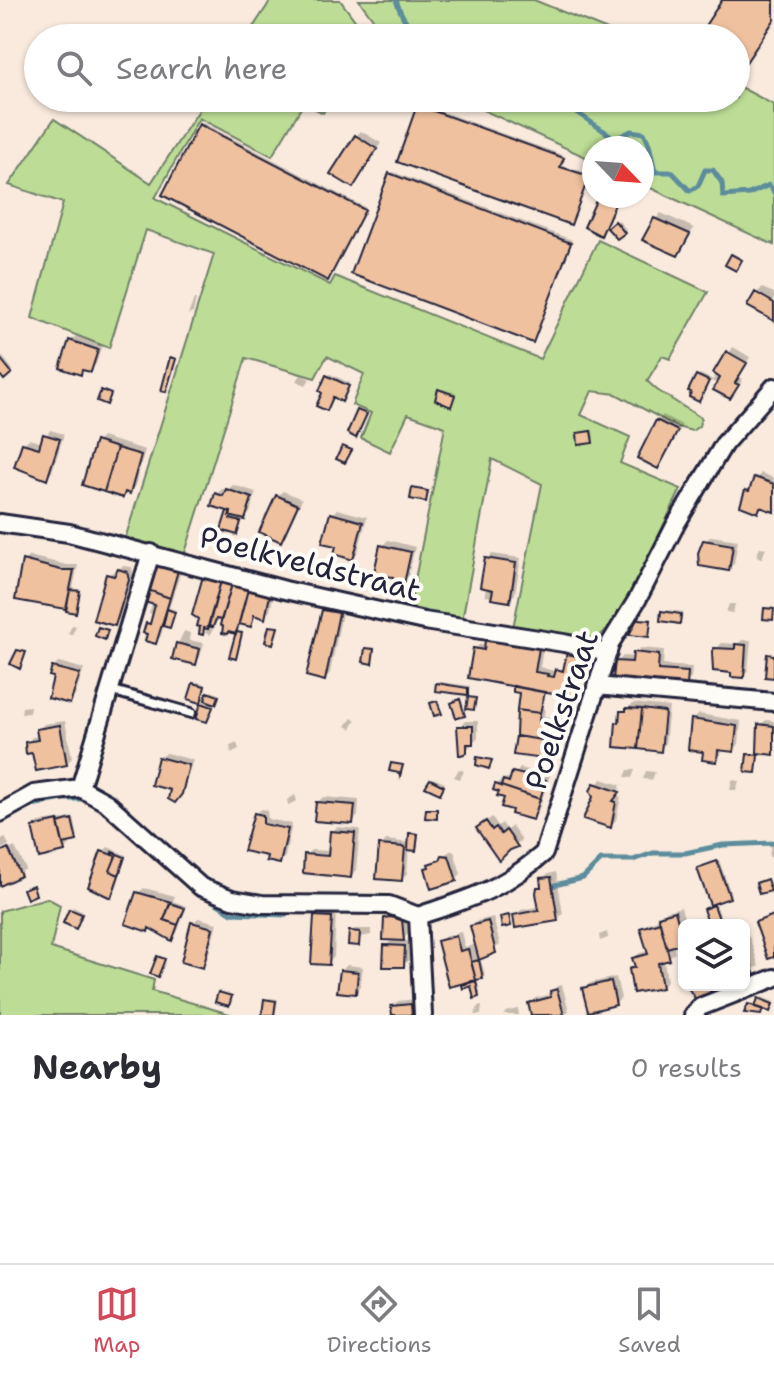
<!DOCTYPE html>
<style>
:root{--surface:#fff;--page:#f7f7f7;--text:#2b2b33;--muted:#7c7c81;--line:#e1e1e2;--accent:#d1495b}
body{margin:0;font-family:"Shantell Sans",sans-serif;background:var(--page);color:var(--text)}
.controls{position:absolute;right:24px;bottom:24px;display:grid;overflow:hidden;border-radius:12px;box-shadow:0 2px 6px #0004}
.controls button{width:72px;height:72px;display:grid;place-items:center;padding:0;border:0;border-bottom:2px solid var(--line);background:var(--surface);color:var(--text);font:40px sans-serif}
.compass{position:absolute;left:582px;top:136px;width:72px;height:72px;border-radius:50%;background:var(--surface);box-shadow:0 2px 6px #0004;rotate:115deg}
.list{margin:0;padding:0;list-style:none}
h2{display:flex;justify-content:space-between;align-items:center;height:104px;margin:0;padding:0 32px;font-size:34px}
h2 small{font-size:26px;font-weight:400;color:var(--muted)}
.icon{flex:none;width:44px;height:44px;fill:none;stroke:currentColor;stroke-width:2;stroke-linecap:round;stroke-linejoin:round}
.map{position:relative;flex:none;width:774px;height:1015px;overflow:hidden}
.search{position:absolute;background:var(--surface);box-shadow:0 2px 6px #0004;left:24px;right:24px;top:24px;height:88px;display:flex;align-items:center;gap:20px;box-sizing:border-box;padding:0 28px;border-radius:44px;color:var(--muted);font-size:30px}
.sheet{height:248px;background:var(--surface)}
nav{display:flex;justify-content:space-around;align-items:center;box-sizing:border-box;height:112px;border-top:2px solid var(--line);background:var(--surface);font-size:22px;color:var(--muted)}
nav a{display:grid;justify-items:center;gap:4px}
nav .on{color:var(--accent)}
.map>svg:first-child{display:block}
.green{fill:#bddd96;stroke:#708068;stroke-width:2}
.shadow{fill:#0003}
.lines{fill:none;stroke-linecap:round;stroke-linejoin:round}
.stream{stroke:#5d8d9c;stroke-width:5}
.building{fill:#efc19f;stroke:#22223b;stroke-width:2}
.lane-casing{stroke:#22223b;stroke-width:14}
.street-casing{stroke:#22223b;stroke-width:22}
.lane{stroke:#fdfcf7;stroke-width:8}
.street{stroke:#fdfcf7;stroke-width:16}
.labels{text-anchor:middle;stroke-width:8;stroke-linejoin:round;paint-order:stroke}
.street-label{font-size:30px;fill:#22223b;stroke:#fdfcf7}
</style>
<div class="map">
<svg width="774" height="1015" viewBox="0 0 774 1015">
<rect width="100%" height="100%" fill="#f9eadd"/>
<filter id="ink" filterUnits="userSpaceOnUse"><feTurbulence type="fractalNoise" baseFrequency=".0125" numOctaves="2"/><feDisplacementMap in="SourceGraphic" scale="16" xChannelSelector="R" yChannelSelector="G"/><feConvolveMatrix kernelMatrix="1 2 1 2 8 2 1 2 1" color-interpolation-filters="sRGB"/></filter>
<g filter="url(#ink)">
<path class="green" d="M271 0H340L368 38H246Z
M359 0H534L627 38H387Z
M736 85 774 105V245L642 184V148H594V161L457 98H736Z
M207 98H332L323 113 304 103 272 156 199 118 155 198 330 285 335 276 540 359 598 240 708 292 670 359 662 356 647 381 657 390 701 418 699 426 692 431 677 427 616 394 592 391 581 415 630 437 620 463 681 489 618 620 596 639 513 628 542 484 492 459 462 621 409 610 445 427 408 414 390 452 361 438 371 413 352 405 364 374 327 356 315 378 246 358 184 556 125 539 214 254 146 230 109 348 32 318 63 203 9 185 54 119 151 183Z
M47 898 60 905 51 948 154 980 152 991 233 1015H0V911Z"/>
<path class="shadow" d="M725 0H774V23L752 56 741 68 736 65V38H700Z
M421 104 565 156 561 165 590 174 573 220 571 223 419 107Z
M203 123 366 208 330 277 201 125Z
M361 131 381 143 358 180 356 136Z
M393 172 572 240 534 339 391 174Z
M600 196 619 198 606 228 601 233Z
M661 213 694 228 678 254 656 219Z
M618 220 626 229 617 237 610 228Z
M762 288 774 293V319L757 293Z
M194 299H196L193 313 188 315Z
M76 336 102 345 96 364 90 370 85 368 80 373 70 341Z
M733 347 750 357 739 377 743 379 735 392 730 397 718 384 709 380 700 397 691 390 700 374 713 380Z
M3 357 13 370 4 377 0 372V359Z
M330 374 350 383 344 397 334 396 329 406 328 376Z
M301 375 310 379 306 385 296 381Z
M443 389 456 393 451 404 441 391Z
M663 415 682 425 658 466 640 457 658 421Z
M50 430 64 434 52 472 46 478 23 444 29 439 43 443Z
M593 430 594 439 592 441 579 434Z
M102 437 145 450 135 486 123 496 97 442Z
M761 473 774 478V510L762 505 757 510 747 491Z
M233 485 256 492 250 513 243 518 237 533 224 529 233 511 217 494 222 489 227 490Z
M283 491 302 499 286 534 281 540 277 496Z
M337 509 367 517 358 552 352 557 338 545 332 514Z
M711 536 738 540 734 564 728 569 705 541Z
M388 540 415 547 408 576 403 582 396 576 387 574 382 546Z
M760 547 766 548 762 558 756 557Z
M492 554 521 558 515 594 509 600 485 596 487 559Z
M29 556 67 565H78L73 588 81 590 75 611 17 598 24 561Z
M184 562 169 608 176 610 172 624H164L161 636 155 642 148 624 154 615 149 613 152 605Z
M123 566 132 567 133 574 120 618 114 624 108 575Z
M205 577 275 589 270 611 264 616 257 614 251 625 242 622 237 630 243 632 235 656H232L238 632 223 631V619L219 617 210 635 205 633 209 625Z
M729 604H735L733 613 726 612Z
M329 605 343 608 330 673 324 679V611Z
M665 610 683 612 682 619 680 621 663 612Z
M641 618H652L649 634 638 620Z
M72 625 76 626 72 635 68 634Z
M184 631 190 633 189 640 204 643 200 657 195 663 178 644Z
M493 634 544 643 540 667 557 672 566 666 569 653 574 648 589 651 579 690 574 696 546 691 542 708H545L544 716 562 719 557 753 551 758 521 691 475 649 480 644 486 645Z
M742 640H751L748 670 743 676 716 649 722 643 738 644Z
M640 648 664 650 663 665 692 667 691 678 686 683 617 662 623 656 634 657Z
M59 662 84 669 75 696 70 702 56 676 53 668Z
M197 682 206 684 202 701 206 702 211 691 219 694 207 720 199 717 203 701 191 698Z
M440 682 470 686 469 690 467 693 438 684Z
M634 703 669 707 665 744 660 750 622 712Z
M30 706 29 713 21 714 22 707Z
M699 714 741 721 739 744 734 750 722 749 721 754 716 760 705 750 693 720Z
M352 718 356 720 351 729 346 726Z
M766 720 774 721V753L759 751 757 769 755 771 749 755 759 753 760 725Z
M65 721 72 758 66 764 34 751 27 743 32 737 39 736 38 730 44 724Z
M465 721H478V737L466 751 459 727Z
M237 743 239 749 231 753 230 746Z
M166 753 193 760 182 794 176 800 160 758Z
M520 768 550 775 538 812 532 818 507 797 496 785 502 779 513 777Z
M459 769 464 771 460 779 454 777Z
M628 770H635L632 778 625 777Z
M646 771 655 772 652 780 643 779Z
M433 778 445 783 442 789 431 780Z
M602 779 621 785 617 796 621 797 616 820 610 826 595 797 596 785Z
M732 780 739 781 736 790H730Z
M295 795 297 801 288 805 287 800Z
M323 797 359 800 358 816 353 822 317 803Z
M261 809 267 810 268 819 292 824 285 857 279 862 269 855 253 816Z
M492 817 498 826 502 823 507 830 512 826 522 840 509 849 484 823Z
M74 818 78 837 69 841 70 845 64 850 34 828 39 822Z
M337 827 360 829 356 870 351 876 306 855 311 850 330 851 332 832Z
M413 832 419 833 418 846 409 848 407 874 401 879 381 846 386 840 410 843Z
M5 837 9 845 0 850V840Z
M771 843H774V857H769Z
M15 847 26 869 0 884V854Z
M108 847 126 855 116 890 110 896 103 852Z
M450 851H454L461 874 455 879 431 864Z
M719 860 731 894 715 902 720 915 718 917 699 868Z
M556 872 563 914 557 919 515 915 521 910 541 906 539 888 543 884 542 879 548 874Z
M144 888 175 896 173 901 186 906 177 933 172 938 150 927 138 893Z
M73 907 83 912 76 926 71 910Z
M681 907 686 925H684V941L673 944 675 953 664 960 667 981 662 986 631 969 636 965 634 958 640 953 649 951 642 929 648 923 661 919 666 911Z
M321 911 336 912 334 957 328 963 315 917Z
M391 914H406V924H409L408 934 401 941H409V960L403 965 386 946 393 939 386 919Z
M493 917 500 945 480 957 485 975 477 978 480 993 478 995 472 984 464 986 440 942 445 936 461 932 465 947 477 944 472 927 477 921Z
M198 918 217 923 207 960 202 965 193 923Z
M354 929H371V935L361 937 358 944 351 932Z
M607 932 608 938 600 941 599 935Z
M749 936 759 966 744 975V938Z
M347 965 363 967 360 986 355 992 341 971Z
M616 977 621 998 615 1004 584 989 590 983Z
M562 985 569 1011 565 1015H533L530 1004 535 998 553 994 557 986Z
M762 997 774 1002 770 1010 764 1008 760 1015 747 1012 752 1003 758 1005Z
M269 998 278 999 275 1015H264Z
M416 999 417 1015H394L393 1006 398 1001Z
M478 1006H482L481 1015H475Z
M518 1009 519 1015H503L506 1012Z"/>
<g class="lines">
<path class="stream" d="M396 0C406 30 413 31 443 31L446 38
M555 98 616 139 631 131 644 133 649 144 655 172H672L690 191 698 186 705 170H713L722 183 723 196 749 194 769 185 774 193
M27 806 63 799H84
M126 831 175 875
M555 885 583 878 601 860H633L653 853H685L723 845 774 843
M203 895 232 913 286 915"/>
</g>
<path class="building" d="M722 0H774V20L741 70 736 67V38H697Z
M417 105 564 158 560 167 589 176 571 225 397 162Z
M199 124 365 210 328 281 162 195Z
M355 135 377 149 353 188 330 174Z
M389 173 571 243 533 343 351 274Z
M598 196 615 204 601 236 584 227Z
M654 218 690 234 678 256 642 240Z
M615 221 625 233 617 239 607 228Z
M731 254 742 260 736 271 725 265Z
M755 292 774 303V321L747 306Z
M69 340 98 350 91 372 82 370 81 375 60 368Z
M726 351 747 363 735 383 739 385 730 399 713 390 720 378 713 373Z
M170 357 176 359 166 392 161 391Z
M0 358 12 373 4 380 0 375Z
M326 375 349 386 342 402 333 397 327 411 316 406 322 393 319 391Z
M696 375 709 381 699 402 689 397 691 392 688 391Z
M438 389 455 395 451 407 435 400Z
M101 390 111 394 107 405 97 401Z
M357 410 367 414 356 438 347 433Z
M656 420 678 431 658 469 637 458Z
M591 431 593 443 578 445 577 433Z
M43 434 60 439 47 480 14 467 22 443 39 448Z
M95 441 117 448 104 492 82 485Z
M342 446 352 450 345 463 336 459Z
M117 448 141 455 130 494 125 492 123 498 104 492Z
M754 477 774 484V512L760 507 758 513 740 506 745 490 749 491Z
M412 488 428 491 426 502 410 499Z
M226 489 252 498 245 520 229 516 231 512 211 506 215 493 223 496Z
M276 495 298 505 281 542 259 532Z
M227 511 231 512 230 519 241 522 237 535 221 530Z
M330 513 363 522 353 560 334 554 336 546 322 543Z
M703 540 733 545 729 571 699 566 698 553Z
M380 545 411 552 404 584 393 581V577L385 576 384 579 373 577Z
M485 558 516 563 510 602 491 599 493 590 480 587Z
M22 560 61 570H74L66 609 15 600Z
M157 560 179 567 170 598 148 590Z
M118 569 127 572 129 580 115 626 93 620 106 574 114 576Z
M203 576 221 581 208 629 204 628 203 635 199 634 200 627 196 626 198 619 192 615Z
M221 581 232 584 221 620 216 619 213 627 208 626Z
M232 584 248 589 236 634 228 632 227 634 222 633 223 627 220 625Z
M248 589 270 595 265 619 254 615 251 627 239 624Z
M70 590 80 591 76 613 66 611Z
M148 590 170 598 156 644 145 641 147 634 143 633 146 623 150 624 155 605 144 602Z
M764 608 774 609 773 620 763 619Z
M167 609 175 612 170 628 163 626Z
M322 610 339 613 325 681 306 676Z
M661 611 681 614 680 624 660 621Z
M637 619 651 620 649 637 629 635Z
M269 626 278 627 273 644 265 642Z
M98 627 108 630 105 640 95 636Z
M236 632 242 633 236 659 229 657Z
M485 639 539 648 535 672 548 674 547 676 554 677 556 669 563 671 567 652 585 656 574 698 468 678 473 648 484 650Z
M176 643 200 649 196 665 172 659Z
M735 644 746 645 744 678 731 677V673L713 671 712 652 714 648 735 649Z
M365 648 374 649 372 664 363 662Z
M17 650 26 652 20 669 10 664Z
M633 652 659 655 658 670 688 672 687 686 613 679 615 661 632 662Z
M767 654 774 655V678L765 677Z
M52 667 80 674 70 704 48 698 53 677 49 676Z
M193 683 205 686 201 703 188 699Z
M436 683 468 688V695L435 691Z
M513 686 545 692 540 713 517 710 519 693 513 692Z
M207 692 219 696 216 704 205 700Z
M468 697 476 698 474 710 466 709Z
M460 699 465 716 456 718 451 703Z
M437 701 442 714 434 716 430 703Z
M201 703 213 707 207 722 196 719Z
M626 708 642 709 638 749 614 747 616 722 619 723 620 711H626Z
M642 709 665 712 661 752 638 749Z
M517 710 540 713 539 721 557 724 555 742 516 736Z
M691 719 737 726 734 752 718 750 717 762 702 760 703 752 688 750Z
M758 724 774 726V755L757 753Z
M60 725 67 765 36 771 32 753 26 754 25 742 38 740 36 729Z
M457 726H473V744H467V753L461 755H459Z
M516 736 555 742 552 760 513 755Z
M747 754 758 755 756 773 745 772Z
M158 757 189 765 182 794 175 803 168 799 170 790 151 785Z
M477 757 492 760 489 769 476 765Z
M391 763 403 765 400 776 399 773 389 771Z
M512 772 546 780 540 799 501 786 503 780 509 782Z
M430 779 444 786 440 794 425 787Z
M594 783 620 792 613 801 616 802 611 828 583 819 593 797 590 791Z
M495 784 540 799 533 820 511 814 512 810 501 807 504 798 497 796 499 792 493 790Z
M316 802 355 805 353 824 314 821Z
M426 809H437V819L425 818Z
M254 813 263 815V824L288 829 280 864 266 861 267 856 243 851Z
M72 819 77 841 63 844 58 823Z
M58 821 65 852 39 858 32 827Z
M486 821 492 830 496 827 501 834 506 830 518 847 510 850 499 861 476 828Z
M330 831 355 833 351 878 303 873 304 854 328 856Z
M409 833 418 834 416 851 408 850Z
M379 845 405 847 402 881 376 879Z
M8 848 21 876 0 886V852Z
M101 851 116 856 110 871 119 875 111 898 88 887Z
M112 852 125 857 119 875 110 871 116 856 112 855Z
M442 855 449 856 457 881 431 889 425 868 429 867 428 864 440 860Z
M717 861 730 898 710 905 697 868Z
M551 877 558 921 515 928 513 915 539 910 536 893 537 887H541L540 878Z
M767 879 771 891 759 894 756 883Z
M33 885 36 895 27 899 23 889Z
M136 892 171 902 164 920 178 925 172 941 149 928 148 932 125 924Z
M170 903 185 908 178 925 164 920Z
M714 905 719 919 708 923 703 909Z
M69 909 82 914 76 929 63 923Z
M675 911 684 943 667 948 658 916Z
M509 915 511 926 502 928 500 917Z
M774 915V957L768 959 755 922Z
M314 916 332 917 329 965 311 964Z
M390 917 402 919 404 941 383 940 384 918Z
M488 921 496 953 479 960 470 926Z
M191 922 213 928 203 968 181 962Z
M660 922 670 960 658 963 662 988 633 993 629 969 635 967 632 958 648 954 640 928Z
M349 931 360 932 359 946 348 945Z
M456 936 460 951 468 949 476 980 449 987 437 941Z
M744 941 754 973 744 977Z
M384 945 405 946 404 967H383Z
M157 956 165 959 158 977 150 974Z
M479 960 483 979 476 980 471 962Z
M340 970 358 972 356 994 337 992Z
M476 981 479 997 474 999 471 986 463 989 462 985Z
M611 981 616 1005 588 1012 582 988Z
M686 985H707L712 994 697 1001Z
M707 985H730L731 986 713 996Z
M557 989 564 1015H531L528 1003 551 997 550 991Z
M218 992 232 996 229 1006 215 1002Z
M758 998 773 1004 770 1012 755 1007Z
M264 999 276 1001 274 1015H262Z
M411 1004 412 1015H392L391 1006Z
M748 1004 763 1009 761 1015 744 1013Z"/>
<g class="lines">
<g class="lane-casing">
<path id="lane" d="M110 690 191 713"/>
</g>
<g class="street-casing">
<path id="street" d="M0 523 69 533 285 590 424 621 564 643 608 653
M596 686 774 702
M80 788 151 553
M0 813 34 794 80 788 107 803 201 887 232 899 262 904 389 905 418 916
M418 916C471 898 500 891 544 853L611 642 637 600 676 524 724 444 774 387
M418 916 423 1015
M693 1015 700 1007 774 978"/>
</g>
<use href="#lane" class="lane"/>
<use href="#street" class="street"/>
</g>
</g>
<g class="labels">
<g class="street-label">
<text transform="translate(310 564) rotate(14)" y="10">Poelkveldstraat</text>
<text transform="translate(562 710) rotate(-71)" y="10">Poelkstraat</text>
</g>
</g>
</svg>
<div class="controls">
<button><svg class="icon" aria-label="layers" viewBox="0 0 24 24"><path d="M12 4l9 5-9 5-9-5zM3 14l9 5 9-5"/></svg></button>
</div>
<svg class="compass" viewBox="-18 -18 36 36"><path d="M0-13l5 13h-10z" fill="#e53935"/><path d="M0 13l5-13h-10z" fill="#7c7c81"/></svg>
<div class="search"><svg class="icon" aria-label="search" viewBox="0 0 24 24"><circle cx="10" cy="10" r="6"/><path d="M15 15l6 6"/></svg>Search here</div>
</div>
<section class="sheet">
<h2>Nearby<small>0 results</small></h2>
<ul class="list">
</ul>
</section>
<nav>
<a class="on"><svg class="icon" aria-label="map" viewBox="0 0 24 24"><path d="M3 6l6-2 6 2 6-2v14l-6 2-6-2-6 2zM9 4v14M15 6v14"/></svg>Map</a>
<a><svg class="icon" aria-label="directions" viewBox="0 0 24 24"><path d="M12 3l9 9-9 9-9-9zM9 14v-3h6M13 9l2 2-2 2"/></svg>Directions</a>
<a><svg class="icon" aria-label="saved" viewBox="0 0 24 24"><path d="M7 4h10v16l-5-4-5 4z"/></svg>Saved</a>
</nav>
